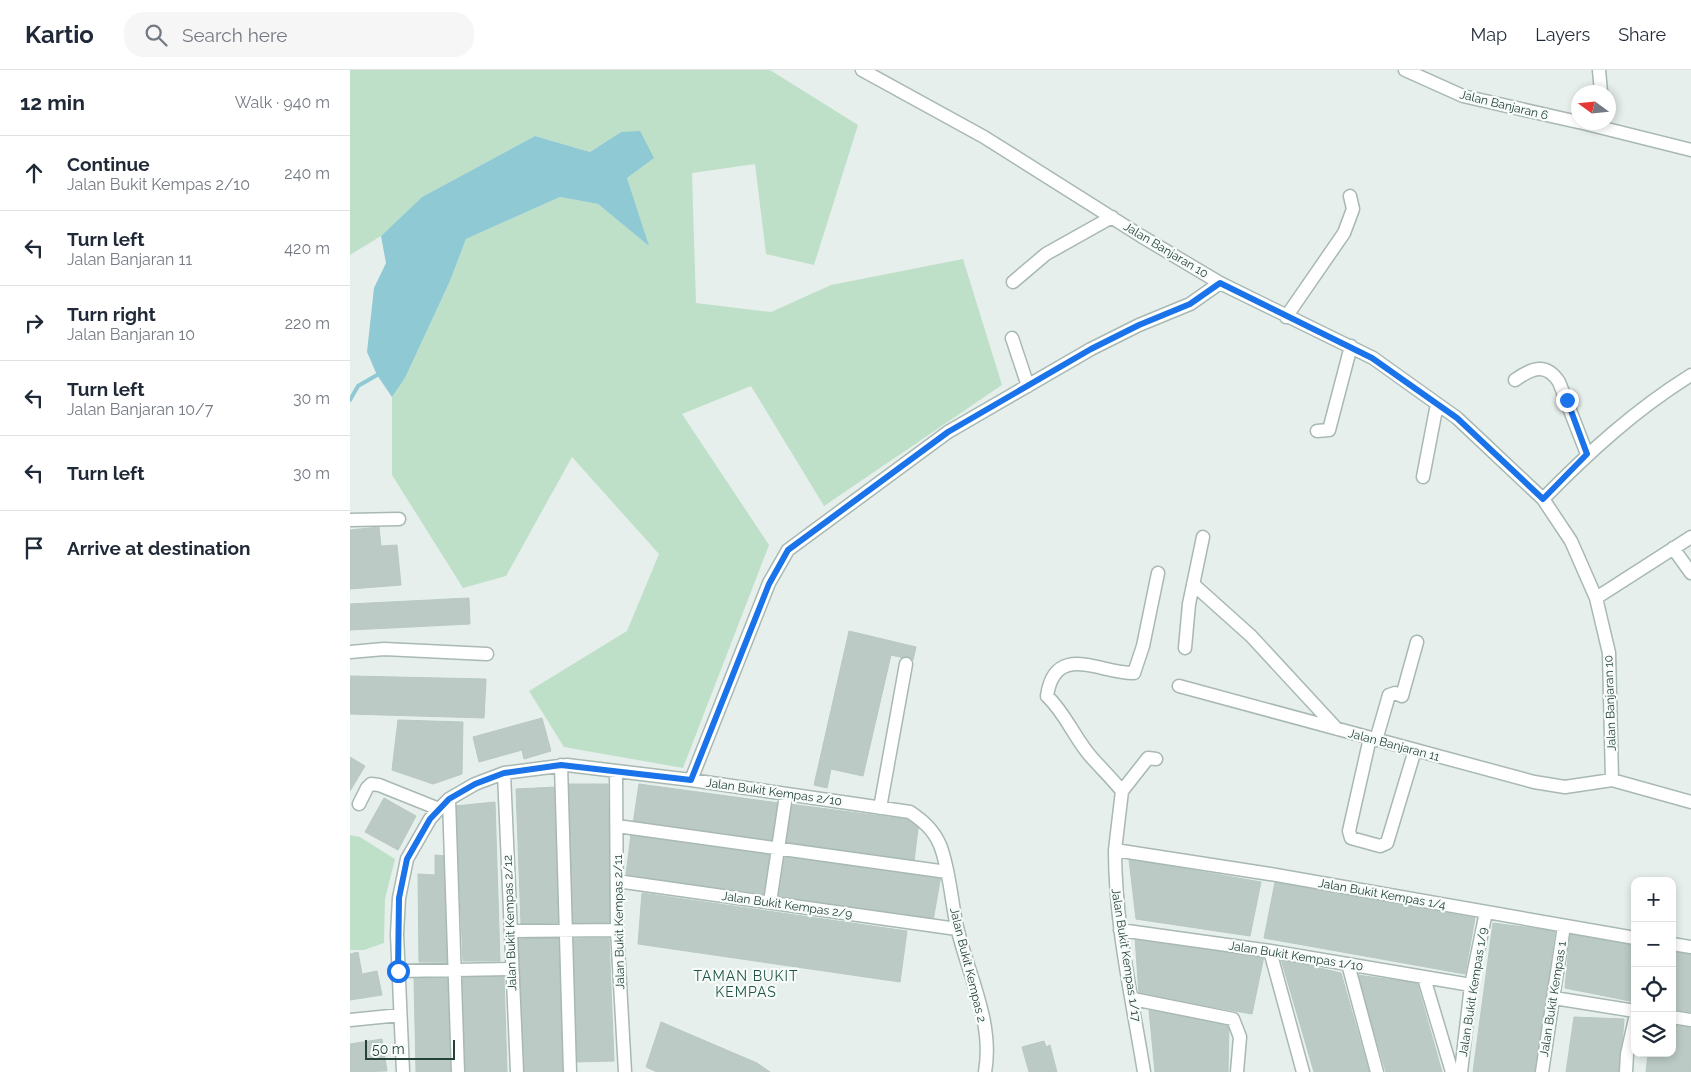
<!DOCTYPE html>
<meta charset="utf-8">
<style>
:root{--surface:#fff;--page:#f6f6f7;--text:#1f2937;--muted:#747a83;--line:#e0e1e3}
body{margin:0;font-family:Raleway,sans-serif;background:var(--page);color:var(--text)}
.controls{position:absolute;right:15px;bottom:15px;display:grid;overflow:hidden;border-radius:10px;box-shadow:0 2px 8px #0003}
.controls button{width:45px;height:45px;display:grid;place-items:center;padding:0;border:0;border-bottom:1px solid var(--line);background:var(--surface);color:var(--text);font:25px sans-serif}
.compass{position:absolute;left:1221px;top:15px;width:45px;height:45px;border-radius:50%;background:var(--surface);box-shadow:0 2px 8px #0003;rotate:285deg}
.scale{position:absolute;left:15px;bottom:12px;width:90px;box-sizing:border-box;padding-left:5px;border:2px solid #24423a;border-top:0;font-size:14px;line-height:18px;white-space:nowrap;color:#24423a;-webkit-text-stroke:4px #f7fbf9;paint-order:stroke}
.stop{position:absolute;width:15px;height:15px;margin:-11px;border:4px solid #1a73e8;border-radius:50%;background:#fff}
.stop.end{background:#1a73e8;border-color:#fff;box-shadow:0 1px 5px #0008}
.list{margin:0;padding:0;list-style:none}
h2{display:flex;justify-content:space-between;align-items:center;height:65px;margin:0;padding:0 20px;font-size:21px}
h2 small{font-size:16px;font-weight:400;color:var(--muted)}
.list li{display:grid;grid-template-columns:32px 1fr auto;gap:15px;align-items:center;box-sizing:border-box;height:75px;padding:0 20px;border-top:1px solid var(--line)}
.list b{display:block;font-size:19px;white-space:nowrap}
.list p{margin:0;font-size:16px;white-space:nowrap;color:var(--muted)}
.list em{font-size:16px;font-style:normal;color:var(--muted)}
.icon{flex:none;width:28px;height:28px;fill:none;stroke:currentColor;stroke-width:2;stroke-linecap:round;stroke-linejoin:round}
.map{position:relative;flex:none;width:1341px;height:1002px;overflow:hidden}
header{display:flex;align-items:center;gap:30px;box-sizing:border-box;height:70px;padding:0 25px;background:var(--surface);border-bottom:1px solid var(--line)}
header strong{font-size:24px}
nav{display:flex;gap:28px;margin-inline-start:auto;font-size:18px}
.search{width:350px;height:45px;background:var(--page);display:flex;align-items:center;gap:12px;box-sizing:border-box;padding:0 18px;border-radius:20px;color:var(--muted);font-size:19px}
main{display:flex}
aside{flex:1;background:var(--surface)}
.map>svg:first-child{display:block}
.green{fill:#bfe0c8}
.water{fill:#8ec9d4}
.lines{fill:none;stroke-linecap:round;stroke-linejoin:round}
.stream{stroke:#8ec9d4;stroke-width:4}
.building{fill:#bbcac4;stroke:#b8c9c2}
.minor-casing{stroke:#a8b8b2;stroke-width:15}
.minor{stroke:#fff;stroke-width:12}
.route{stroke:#1a73e8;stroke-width:6}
.labels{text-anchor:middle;stroke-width:4.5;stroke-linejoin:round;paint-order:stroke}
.street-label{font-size:12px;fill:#24423a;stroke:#f7fbf9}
.neighbourhood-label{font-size:14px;letter-spacing:1px;fill:#1f5548;stroke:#f7fbf9}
</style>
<header>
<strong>Kartio</strong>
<div class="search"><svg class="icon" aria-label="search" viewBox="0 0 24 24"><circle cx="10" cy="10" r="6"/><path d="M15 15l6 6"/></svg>Search here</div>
<nav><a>Map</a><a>Layers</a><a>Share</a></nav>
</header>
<main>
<aside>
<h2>12 min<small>Walk · 940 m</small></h2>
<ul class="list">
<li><svg class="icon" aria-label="ahead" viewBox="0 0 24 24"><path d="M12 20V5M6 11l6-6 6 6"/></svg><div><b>Continue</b><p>Jalan Bukit Kempas 2/10</p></div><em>240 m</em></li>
<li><svg class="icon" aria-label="left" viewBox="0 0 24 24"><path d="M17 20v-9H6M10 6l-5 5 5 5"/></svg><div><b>Turn left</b><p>Jalan Banjaran 11</p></div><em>420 m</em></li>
<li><svg class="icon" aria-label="right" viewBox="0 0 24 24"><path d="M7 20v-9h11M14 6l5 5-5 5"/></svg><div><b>Turn right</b><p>Jalan Banjaran 10</p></div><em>220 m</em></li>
<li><svg class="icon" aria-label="left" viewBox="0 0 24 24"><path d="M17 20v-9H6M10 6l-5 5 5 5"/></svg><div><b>Turn left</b><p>Jalan Banjaran 10/7</p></div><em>30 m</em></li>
<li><svg class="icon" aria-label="left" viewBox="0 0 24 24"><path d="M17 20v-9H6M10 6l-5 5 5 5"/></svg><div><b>Turn left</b></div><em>30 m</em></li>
<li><svg class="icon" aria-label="arrive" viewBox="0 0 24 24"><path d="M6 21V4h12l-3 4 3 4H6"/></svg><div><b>Arrive at destination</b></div></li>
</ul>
</aside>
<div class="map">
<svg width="1341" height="1002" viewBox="0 0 1341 1002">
<rect width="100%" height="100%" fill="#e6efeb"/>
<path class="green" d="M0 0H420L508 55 464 195 416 184 405 94 342 103 346 233 421 242 481 215 613 189 652 315 474 436 401 316 332 344 419 475 333 698 214 677 179 621 277 561 309 484 222 387 156 506 113 518 42 405V327L55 308 100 211 116 169 210 127 248 134 298 175 277 108 303 88 271 62 240 82 185 66 72 127 31 166 0 185Z
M0 765 10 767 45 789 35 829 34 873 14 880H0Z"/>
<path class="water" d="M290 61 304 88 277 108 299 176 248 134 210 127 116 169 100 211 55 308 42 327 27 305 17 282 24 218 36 193 31 166 72 127 185 66 240 82 271 62Z"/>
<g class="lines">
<path class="stream" d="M0 330 8 316 27 305"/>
</g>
<path class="building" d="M29 457 31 476 47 475 51 515 0 519V460Z
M119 528 120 554 0 560V534Z
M499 561 566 577 563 590 541 585 513 706 481 699 477 718 464 715Z
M0 606 136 609 134 648 0 644Z
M192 648 201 681 174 689 172 680 129 692 123 667Z
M48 650 113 652 112 704 83 714 42 700Z
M0 687 15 696 0 721Z
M218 714H258L260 855 220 857Z
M289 714 429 733 424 773 283 754Z
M206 717 211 853 171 854 166 719Z
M34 728 66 746 48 780 15 762Z
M145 732 150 891H113L106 736Z
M439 734 569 751 564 791 434 774Z
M281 764 422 784 416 824 276 805Z
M85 785 96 786 97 892H69L68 804 85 805Z
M433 786 591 805 583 851 428 826Z
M779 789 911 812 900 866 786 849Z
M925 812 1125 848 1115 904 914 868Z
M292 823 557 861 550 912 288 874Z
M1143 853 1205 861 1185 1002H1123Z
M1220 864 1285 875V932L1215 918Z
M208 867 215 1002H174L168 869Z
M785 867 914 886 902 944 789 924Z
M259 868 264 991 224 992 219 869Z
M1322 881 1341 884V942L1322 939Z
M8 882 12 904 27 901 32 925 0 930V884Z
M931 889 991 903 1019 1002H964Z
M111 905 154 907 157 1002H115Z
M1007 905 1067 913 1092 1002H1036Z
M100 907 102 1002H66L64 908Z
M799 940 879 955 878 1002H805Z
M1224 947 1274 949 1270 1002H1216Z
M311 952 407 993 420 1002H307L296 997Z
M1322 955 1341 958V1002H1296L1298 983H1322Z
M32 969 37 1001 0 1002V974Z
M694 971 696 977 700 975 707 1002H679L672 977Z"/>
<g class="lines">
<g class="minor-casing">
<path id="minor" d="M512 0 634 67 791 166 870 213 1023 288 1107 348 1193 429 1221 471 1246 528 1259 583 1262 710
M1055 0 1113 26 1228 52
M1249 0 1251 22
M1229 52 1341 80
M663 212 696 184 762 147
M936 247 994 163 1003 139 1000 126
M662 268 678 316
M1165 310C1182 298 1196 292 1209 312L1237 384
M967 361 979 360 1001 276
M1073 407 1087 334
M1193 429C1239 382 1285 340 1341 305
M0 450 49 449
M1323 478 1341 503
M843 514 901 566 987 659
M1246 528 1341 467
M835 578 839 534 853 467
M0 582 34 579 137 584
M829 616 1184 712 1215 717 1262 710 1341 732
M1020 668 999 761 1001 768 1030 776 1037 773 1065 680
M1026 670 1039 625 1045 623 1052 626 1067 572
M211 695 220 1002
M266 702 267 860 275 1002
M154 703 167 1002
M341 710 419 513 438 480 598 362 741 279 789 255 840 234 870 213
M772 721 798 688 806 689
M99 729 108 1002
M9 734 17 718 21 714 29 715 89 739
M530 738 556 594
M267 756 597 802
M765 780 772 721C762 709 753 700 743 689 725 670 717 645 697 626 705 571 751 604 784 603L793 576 808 503
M267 811 607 859
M420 832 436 725
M770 860 920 881 1121 915
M161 861 267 860
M1322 874 1341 877
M920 881 953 1002
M998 894 1027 1002
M48 901 162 899
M1074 908 1102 1002
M1204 928 1285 941
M783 929 883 949 890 967 887 1002
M1322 947 1341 950
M0 950 50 945
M53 1002 47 864 49 828 57 789 80 749 89 739 99 729 125 714 154 703 217 695 341 710 560 742C573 751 583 759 590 775 600 801 601 830 607 857 618 905 644 952 635 1002
M794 1002C782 928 765 855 765 780L920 804 1285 868
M1111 1002 1121 915 1136 842
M1192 1002 1214 856
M1276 1002 1277 984 1285 949"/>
</g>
<use href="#minor" class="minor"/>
</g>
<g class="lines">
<path class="route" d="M48 901 49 828 57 789 80 749 99 729 125 714 154 703 211 695 341 710 419 514 438 480 598 362 741 279 789 255 840 234 870 213 1022 288 1107 348 1193 429 1237 384 1217 330"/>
</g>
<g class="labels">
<g class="street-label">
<text transform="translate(1154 35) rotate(14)" y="4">Jalan Banjaran 6</text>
<text transform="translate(816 180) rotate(31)" y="4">Jalan Banjaran 10</text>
<text transform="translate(1260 633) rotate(-92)" y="4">Jalan Banjaran 10</text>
<text transform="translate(1044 675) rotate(15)" y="4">Jalan Banjaran 11</text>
<text transform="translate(424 722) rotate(8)" y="4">Jalan Bukit Kempas 2/10</text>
<text transform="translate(1032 824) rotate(10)" y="4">Jalan Bukit Kempas 1/4</text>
<text transform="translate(437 835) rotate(8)" y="4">Jalan Bukit Kempas 2/9</text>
<text transform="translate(269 852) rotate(-91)" y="4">Jalan Bukit Kempas 2/11</text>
<text transform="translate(160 853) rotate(-92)" y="4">Jalan Bukit Kempas 2/12</text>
<text transform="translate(776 885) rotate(81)" y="4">Jalan Bukit Kempas 1/17</text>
<text transform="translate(946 886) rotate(9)" y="4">Jalan Bukit Kempas 1/10</text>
<text transform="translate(618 895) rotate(76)" y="4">Jalan Bukit Kempas 2</text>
<text transform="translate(1123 922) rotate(-81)" y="4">Jalan Bukit Kempas 1/9</text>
<text transform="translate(1203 929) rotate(-81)" y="4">Jalan Bukit Kempas 1</text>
</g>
<g class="neighbourhood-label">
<text x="396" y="911">TAMAN BUKIT<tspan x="396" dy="16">KEMPAS</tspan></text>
</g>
</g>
</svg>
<div class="controls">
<button>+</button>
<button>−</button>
<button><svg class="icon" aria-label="locate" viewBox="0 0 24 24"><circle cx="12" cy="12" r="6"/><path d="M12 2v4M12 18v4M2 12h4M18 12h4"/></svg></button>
<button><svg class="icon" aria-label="layers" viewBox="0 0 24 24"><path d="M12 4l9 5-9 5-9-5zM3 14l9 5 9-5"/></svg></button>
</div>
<svg class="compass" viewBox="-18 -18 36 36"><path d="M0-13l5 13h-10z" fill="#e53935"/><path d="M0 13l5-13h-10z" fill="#747a83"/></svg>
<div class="scale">50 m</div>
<div class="stop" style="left:48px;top:901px"></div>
<div class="stop end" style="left:1217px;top:330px"></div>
</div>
</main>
